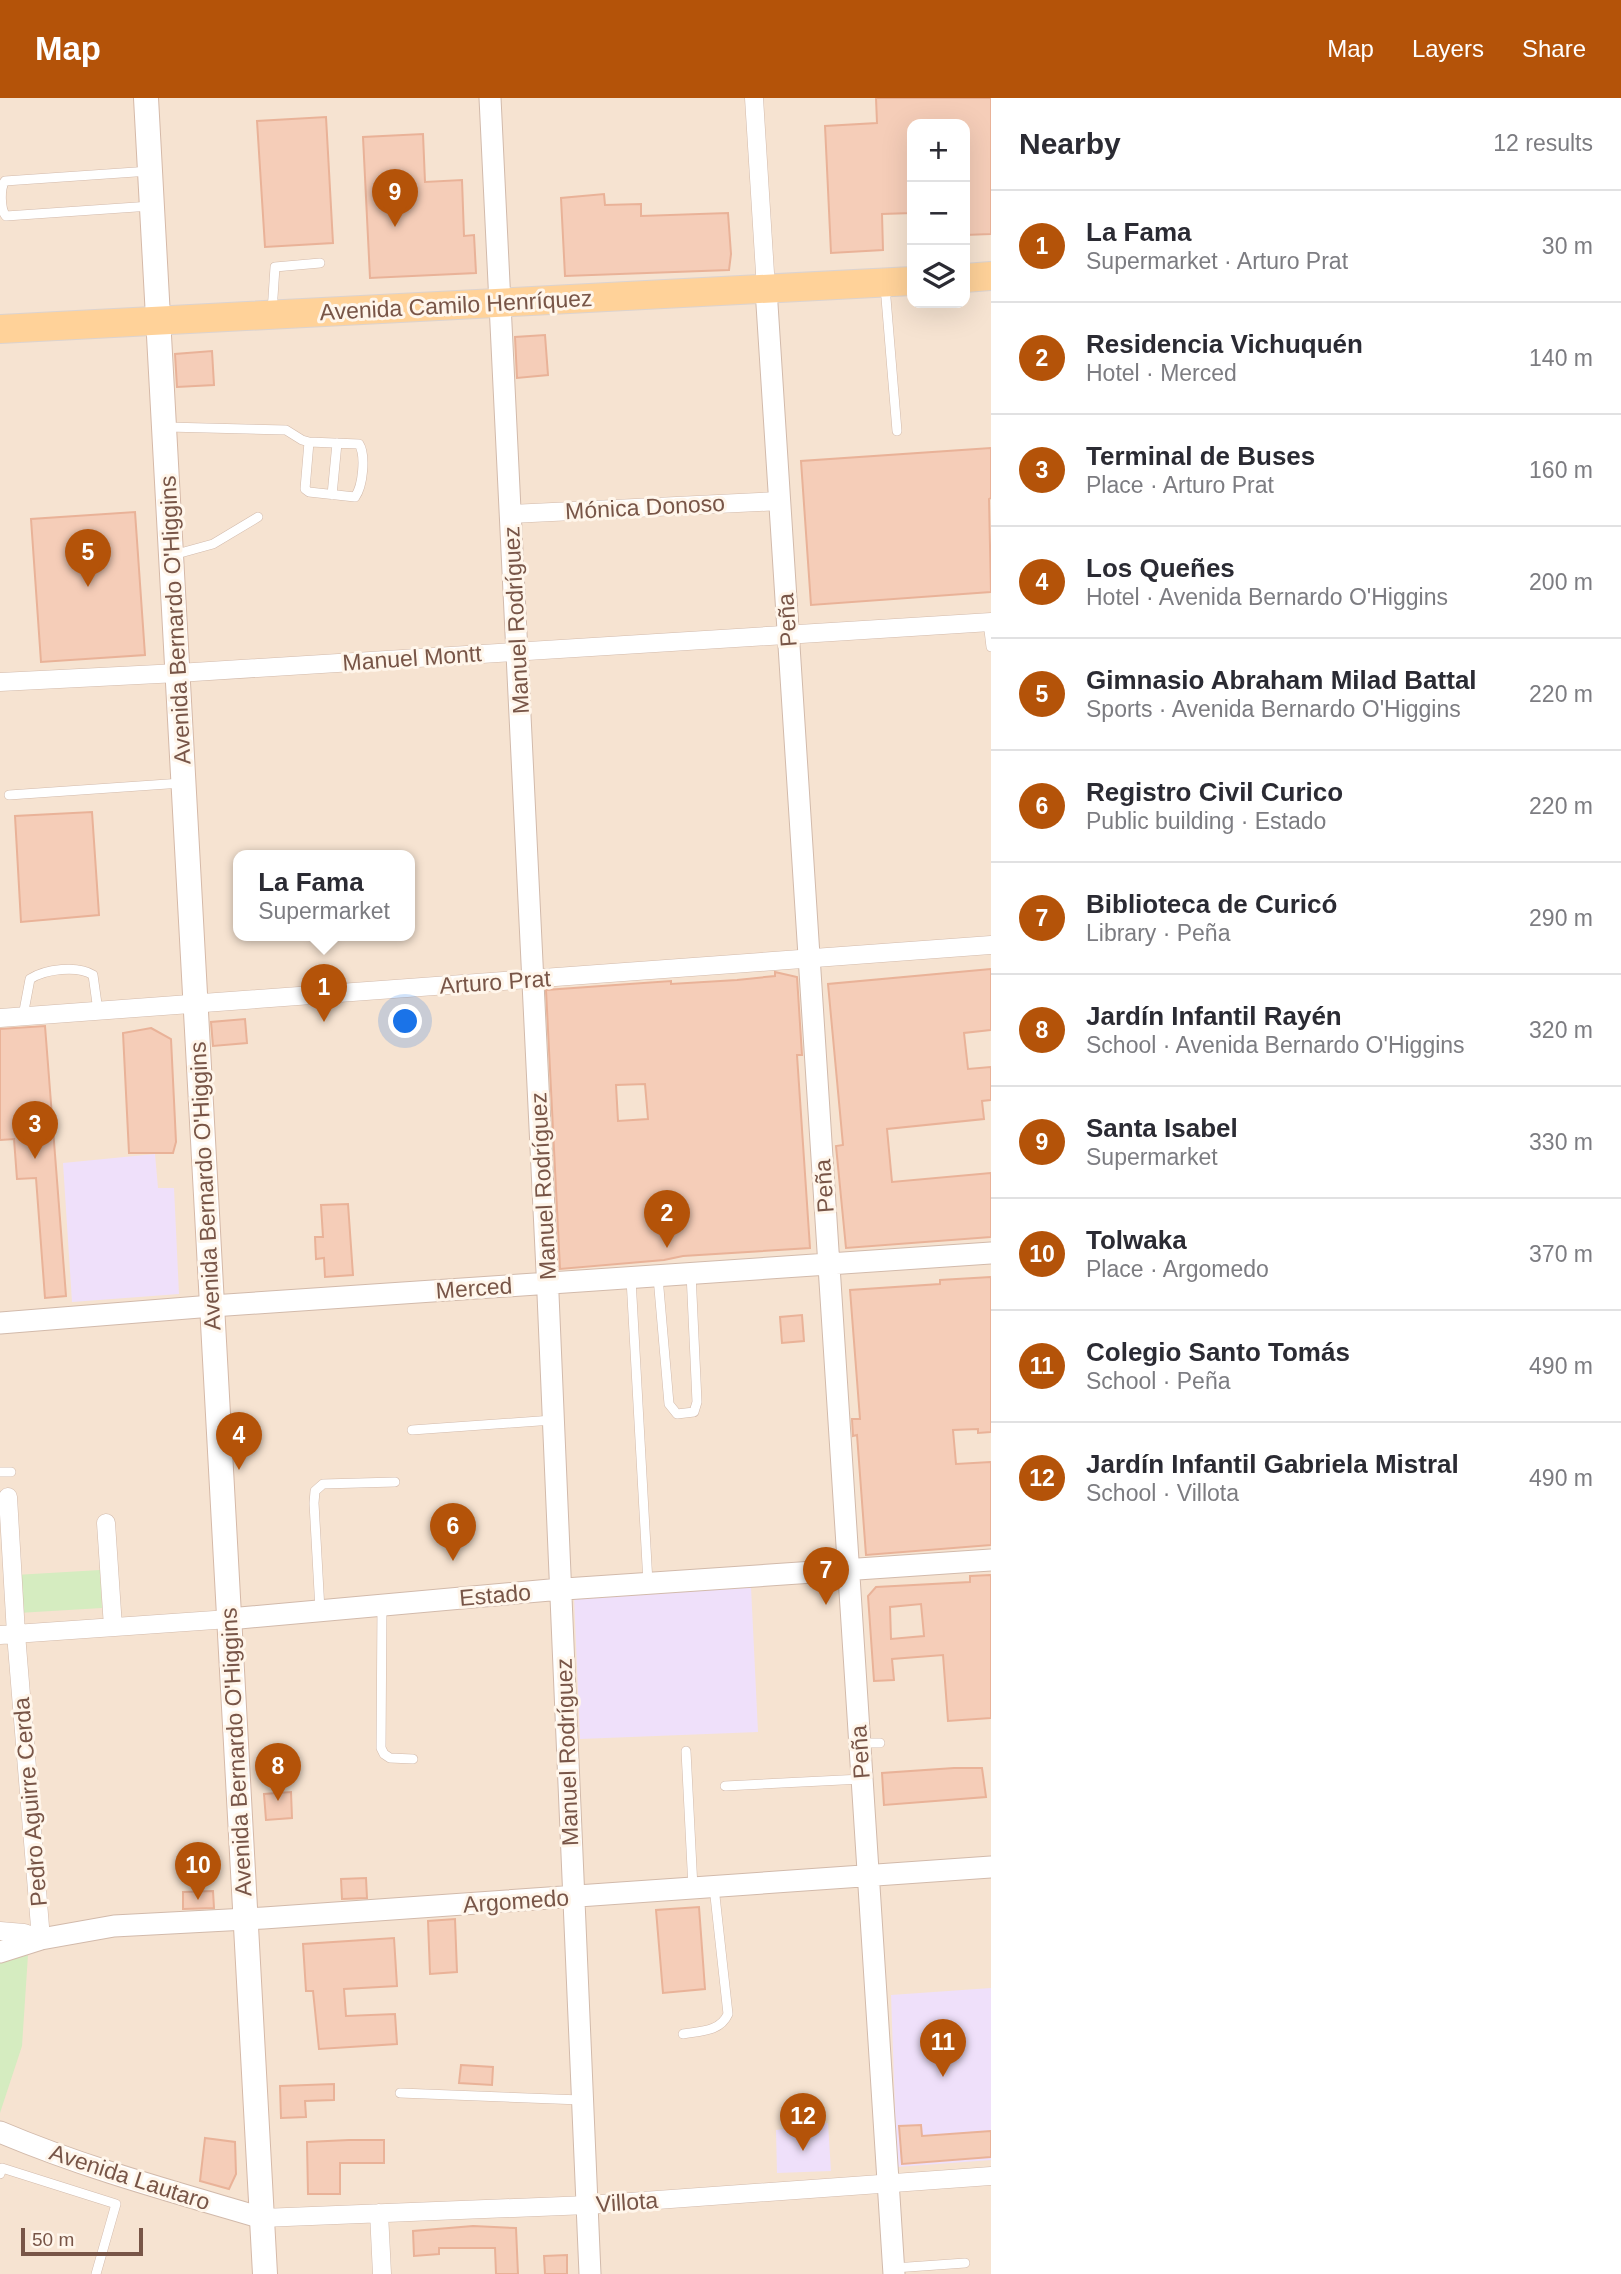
<!DOCTYPE html>
<meta charset="utf-8">
<style>
:root{--surface:#fff;--page:#f7f7f7;--text:#2b2b33;--muted:#7c7c81;--line:#e1e1e2;--accent:#b45309}
body{margin:0;font-family:Arial,sans-serif;background:var(--page);color:var(--text)}
.controls{position:absolute;right:21px;top:21px;display:grid;overflow:hidden;border-radius:14px;box-shadow:0 7px 28px #0002}
.controls button{width:63px;height:63px;display:grid;place-items:center;padding:0;border:0;border-bottom:2px solid var(--line);background:var(--surface);color:var(--text);font:35px sans-serif}
.scale{position:absolute;left:21px;bottom:18px;width:122px;box-sizing:border-box;padding-left:7px;border:4px solid #785547;border-top:0;font-size:19px;line-height:24px;white-space:nowrap;color:#785547;-webkit-text-stroke:5px #fff6eb;paint-order:stroke}
.you{position:absolute;left:406px;top:924px;width:24px;height:24px;margin:-18px;border:5px solid #fff;border-radius:50%;background:#1a73e8;box-shadow:0 0 0 10px #1a73e833}
.badge{display:grid;place-items:center;width:46px;height:46px;border-radius:50%;background:var(--accent);color:#fff;font-size:23px;font-weight:700}
.pin{position:absolute;translate:-50% -58px;filter:drop-shadow(0 2px 4px #0008)}
.pin::after{content:'';position:absolute;top:37px;width:24px;height:21px;background:inherit;clip-path:polygon(0 0,100% 0,50% 100%)}
.popup{position:absolute;left:233px;top:752px;width:182px;height:91px;box-sizing:border-box;display:grid;place-content:center;border-radius:14px;background:var(--surface);filter:drop-shadow(0 2px 5px #0005);font-size:23px;white-space:nowrap;color:var(--muted)}
.popup b{font-size:26px;color:var(--text)}
.popup::after{content:'';position:absolute;left:50%;top:100%;margin-left:-14px;border:14px solid transparent;border-top-color:var(--surface)}
.list{margin:0;padding:0;list-style:none}
h2{display:flex;justify-content:space-between;align-items:center;height:91px;margin:0;padding:0 28px;font-size:30px}
h2 small{font-size:23px;font-weight:400;color:var(--muted)}
.list li{display:grid;grid-template-columns:46px 1fr auto;gap:21px;align-items:center;box-sizing:border-box;height:112px;padding:0 28px;border-top:2px solid var(--line)}
.list b{display:block;font-size:26px;white-space:nowrap}
.list p{margin:0;font-size:23px;white-space:nowrap;color:var(--muted)}
.list em{font-size:23px;font-style:normal;color:var(--muted)}
.icon{flex:none;width:38px;height:38px;fill:none;stroke:currentColor;stroke-width:2;stroke-linecap:round;stroke-linejoin:round}
.map{position:relative;flex:none;width:991px;height:2176px;overflow:hidden}
header{display:flex;align-items:center;gap:42px;box-sizing:border-box;height:98px;padding:0 35px;background:var(--accent);color:#fff}
header strong{font-size:33px}
nav{display:flex;gap:38px;margin-inline-start:auto;font-size:24px}
main{display:flex}
aside{flex:1;background:var(--surface)}
.map>svg:first-child{display:block}
.residential{fill:#f6e3d1;fill-rule:evenodd}
.education{fill:#efe0fa}
.green{fill:#d5ecc0}
.building{fill:#f5cdb8;stroke:#e9b298;stroke-width:2;fill-rule:evenodd}
.lines{fill:none;stroke-linecap:round;stroke-linejoin:round}
.service-casing{stroke:#d2baab;stroke-width:10}
.minor-casing{stroke:#d2baab;stroke-width:19}
.tertiary-casing{stroke:#d2baab;stroke-width:23}
.secondary-casing{stroke:#d5b9a8;stroke-width:26}
.primary-casing{stroke:#dcd3cf;stroke-width:30}
.service{stroke:#fff;stroke-width:9}
.minor{stroke:#fff;stroke-width:18}
.tertiary{stroke:#fff;stroke-width:21}
.secondary{stroke:#fff;stroke-width:24}
.primary{stroke:#ffd299;stroke-width:28}
.labels{text-anchor:middle;stroke-width:6;stroke-linejoin:round;paint-order:stroke}
.street-label{font-size:23px;fill:#785547;stroke:#fff6eb}
</style>
<header>
<strong>Map</strong>
<nav><a>Map</a><a>Layers</a><a>Share</a></nav>
</header>
<main>
<div class="map">
<svg width="991" height="2176" viewBox="0 0 991 2176">
<rect width="100%" height="100%" fill="#fef2e3"/>
<path class="residential" d="M0 0H991V2176H0ZM912 26H965V205H912ZM238 758H410V838H238Z"/>
<path class="education" d="M155 1056 158 1090H174L179 1196 72 1204 63 1065Z
M751 1489 758 1634 580 1641 574 1499Z
M991 1890V2062L897 2069 891 1897Z
M828 2025 831 2073 777 2075 776 2032Z"/>
<path class="green" d="M100 1472 102 1510 18 1515 15 1477Z
M28 1857 22 1948 0 2015V1865Z"/>
<path class="building" d="M876 0H991V136L965 137V26H912V115L882 116 883 152 831 155 825 28 877 25Z
M326 19 333 145 265 149 257 23Z
M423 36 425 84 462 82 464 138 474 137 476 175 370 180 363 39Z
M604 96 605 107 641 106V118L728 115 731 156 729 172 565 178 561 100Z
M545 237 548 277 517 280 515 239Z
M212 253 214 287 177 289 175 256Z
M991 350V400L989 401 991 494 811 507 801 363Z
M135 414 145 557 41 564 31 421Z
M92 714 99 817 21 824 15 718Z
M991 871V932L964 935 968 971 991 969V1002L982 1003 984 1021 887 1031 892 1084 991 1075V1139L846 1150 836 1048 843 1047 828 886Z
M775 874 797 879 802 957H797L810 1150 683 1158 664 1162 560 1171 546 892 671 883V886L737 882 775 878ZM645 986 648 1021 618 1023 616 987Z
M245 921 247 945 213 948 211 924Z
M45 928 66 1198 45 1200 36 1080 17 1081 14 1041 0 1042V931Z
M151 930 171 941 176 1044 173 1055H129L123 935Z
M348 1106 353 1177 325 1179 324 1160 316 1161 315 1139H323L321 1107Z
M991 1179V1334L978 1335V1331L953 1332 956 1366 991 1364V1447L866 1457 857 1337 853 1338 852 1321H860L850 1192 940 1186V1182Z
M802 1217 804 1243 782 1245 780 1219Z
M991 1477V1620L948 1623 943 1557 892 1561 894 1582 874 1583 868 1498 876 1489 970 1484V1478ZM921 1506 924 1538 891 1541 890 1509Z
M954 1670H982L986 1699 884 1707 882 1675Z
M291 1694 292 1720 266 1722 264 1696Z
M366 1780 367 1800 342 1801 341 1781Z
M213 1793 214 1810 183 1811V1794Z
M699 1809 705 1891 663 1895 656 1812Z
M455 1821 457 1874 430 1876 428 1823Z
M394 1840 397 1888 344 1891 346 1918 395 1916 397 1946 319 1951 313 1893H306L303 1846Z
M461 1967 493 1969 492 1987 459 1985Z
M334 1986V2002L305 2003 306 2019 281 2020 280 1988Z
M921 2027 922 2038 991 2033V2059L902 2066 899 2028Z
M205 2040 235 2044 236 2076 229 2091 200 2083Z
M349 2042H384V2065H340V2096H308L307 2044Z
M473 2128 516 2130 518 2176H496L495 2150H439V2156L414 2158 413 2133Z
M567 2157V2176H545L544 2158Z"/>
<g class="lines">
<g class="service-casing">
<path id="service" d="M150 73 5 83C0 90 0 111 6 118L151 108
M885 188 897 333
M272 214 275 169 320 165
M167 329 286 332 302 342 309 344 359 346C366 357 363 388 355 399L309 394 305 391 309 344
M332 397 337 345
M173 457 213 446 258 419
M988 524 991 549
M9 697 182 685
M23 918 30 881C45 871 78 867 93 877L98 913
M658 1179 669 1306 677 1316 694 1314 697 1304 691 1175
M631 1181 648 1485
M412 1332 553 1322
M0 1374H11
M382 1507 381 1650 384 1656 390 1660 413 1661
M320 1512 314 1405 315 1393 323 1386 395 1384
M861 1645H880
M686 1653 693 1790
M725 1688 862 1681
M683 1936C700 1933 720 1934 728 1916L714 1789
M400 1995 581 2002
M0 2076 2 2070 116 2106 96 2176
M894 2170 965 2165"/>
</g>
<g class="minor-casing">
<path id="minor" d="M754 0 766 191
M511 416 780 403
M0 584 178 575 991 524
M0 920 991 847
M106 1425 113 1529
M0 1537 229 1521
M0 1833 24 1835 41 1841 16 1536 8 1399
M379 2115 382 2176
M262 2120 588 2107 991 2078"/>
</g>
<g class="tertiary-casing">
<path id="tertiary" d="M490 0 547 1173 590 2176
M766 191 894 2176
M0 1225 212 1208 991 1155
M229 1521 550 1492 991 1462
M0 1854 41 1841 114 1828 264 1820 991 1769
M0 2034C85 2070 174 2094 262 2120"/>
</g>
<g class="secondary-casing">
<path id="secondary" d="M146 0 265 2176"/>
</g>
<g class="primary-casing">
<path id="primary" d="M965 180 991 178
M0 231 912 183"/>
</g>
<use href="#service" class="service"/>
<use href="#minor" class="minor"/>
<use href="#tertiary" class="tertiary"/>
<use href="#secondary" class="secondary"/>
<use href="#primary" class="primary"/>
</g>
<g class="labels">
<g class="street-label">
<text transform="translate(456 207) rotate(-3)" y="8">Avenida Camilo Henríquez</text>
<text transform="translate(645 409) rotate(-3)" y="8">Mónica Donoso</text>
<text transform="translate(175 522) rotate(-93)" y="8">Avenida Bernardo O'Higgins</text>
<text transform="translate(516 522) rotate(-93)" y="8">Manuel Rodríguez</text>
<text transform="translate(787 522) rotate(-94)" y="8">Peña</text>
<text transform="translate(412 560) rotate(-4)" y="8">Manuel Montt</text>
<text transform="translate(495 884) rotate(-4)" y="8">Arturo Prat</text>
<text transform="translate(205 1088) rotate(-93)" y="8">Avenida Bernardo O'Higgins</text>
<text transform="translate(543 1088) rotate(-93)" y="8">Manuel Rodríguez</text>
<text transform="translate(824 1088) rotate(-94)" y="8">Peña</text>
<text transform="translate(474 1190) rotate(-4)" y="8">Merced</text>
<text transform="translate(495 1497) rotate(-5)" y="8">Estado</text>
<text transform="translate(236 1654) rotate(-93)" y="8">Avenida Bernardo O'Higgins</text>
<text transform="translate(567 1654) rotate(-92)" y="8">Manuel Rodríguez</text>
<text transform="translate(860 1654) rotate(-94)" y="8">Peña</text>
<text transform="translate(30 1704) rotate(-95)" y="8">Pedro Aguirre Cerda</text>
<text transform="translate(516 1803) rotate(-4)" y="8">Argomedo</text>
<text transform="translate(130 2079) rotate(18)" y="8">Avenida Lautaro</text>
<text transform="translate(627 2104) rotate(-4)" y="8">Villota</text>
</g>
</g>
</svg>
<div class="controls">
<button>+</button>
<button>−</button>
<button><svg class="icon" aria-label="layers" viewBox="0 0 24 24"><path d="M12 4l9 5-9 5-9-5zM3 14l9 5 9-5"/></svg></button>
</div>
<div class="scale">50 m</div>
<div class="you"></div>
<div class="pin badge" style="left:324px;top:924px">1</div>
<div class="popup"><b>La Fama</b>Supermarket</div>
<div class="pin badge" style="left:667px;top:1150px">2</div>
<div class="pin badge" style="left:35px;top:1061px">3</div>
<div class="pin badge" style="left:239px;top:1372px">4</div>
<div class="pin badge" style="left:88px;top:489px">5</div>
<div class="pin badge" style="left:453px;top:1463px">6</div>
<div class="pin badge" style="left:826px;top:1507px">7</div>
<div class="pin badge" style="left:278px;top:1703px">8</div>
<div class="pin badge" style="left:395px;top:129px">9</div>
<div class="pin badge" style="left:198px;top:1802px">10</div>
<div class="pin badge" style="left:943px;top:1979px">11</div>
<div class="pin badge" style="left:803px;top:2053px">12</div>
</div>
<aside>
<h2>Nearby<small>12 results</small></h2>
<ul class="list">
<li><span class="badge">1</span><div><b>La Fama</b><p>Supermarket · Arturo Prat</p></div><em>30 m</em></li>
<li><span class="badge">2</span><div><b>Residencia Vichuquén</b><p>Hotel · Merced</p></div><em>140 m</em></li>
<li><span class="badge">3</span><div><b>Terminal de Buses</b><p>Place · Arturo Prat</p></div><em>160 m</em></li>
<li><span class="badge">4</span><div><b>Los Queñes</b><p>Hotel · Avenida Bernardo O'Higgins</p></div><em>200 m</em></li>
<li><span class="badge">5</span><div><b>Gimnasio Abraham Milad Battal</b><p>Sports · Avenida Bernardo O'Higgins</p></div><em>220 m</em></li>
<li><span class="badge">6</span><div><b>Registro Civil Curico</b><p>Public building · Estado</p></div><em>220 m</em></li>
<li><span class="badge">7</span><div><b>Biblioteca de Curicó</b><p>Library · Peña</p></div><em>290 m</em></li>
<li><span class="badge">8</span><div><b>Jardín Infantil Rayén</b><p>School · Avenida Bernardo O'Higgins</p></div><em>320 m</em></li>
<li><span class="badge">9</span><div><b>Santa Isabel</b><p>Supermarket</p></div><em>330 m</em></li>
<li><span class="badge">10</span><div><b>Tolwaka</b><p>Place · Argomedo</p></div><em>370 m</em></li>
<li><span class="badge">11</span><div><b>Colegio Santo Tomás</b><p>School · Peña</p></div><em>490 m</em></li>
<li><span class="badge">12</span><div><b>Jardín Infantil Gabriela Mistral</b><p>School · Villota</p></div><em>490 m</em></li>
</ul>
</aside>
</main>
